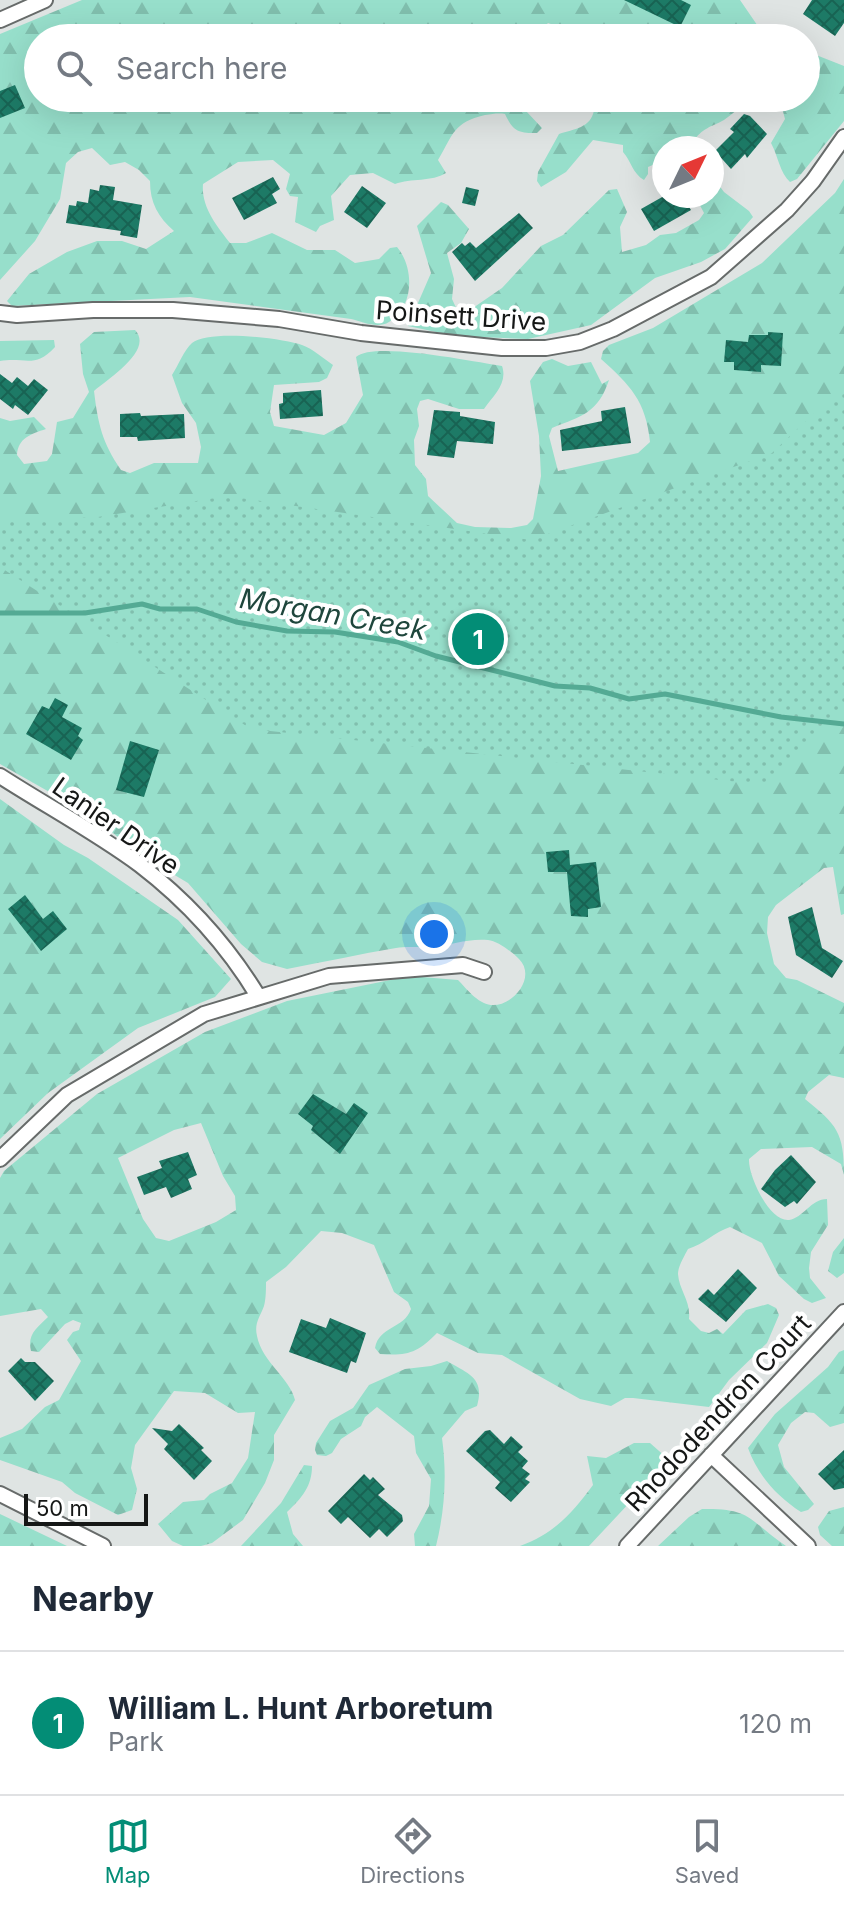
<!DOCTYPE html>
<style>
:root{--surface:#fff;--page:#f6f6f7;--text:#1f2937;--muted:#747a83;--line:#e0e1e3;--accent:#038d76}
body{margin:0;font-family:Inter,sans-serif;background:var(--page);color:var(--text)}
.compass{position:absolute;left:652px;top:136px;width:72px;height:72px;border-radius:50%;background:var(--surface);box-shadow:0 8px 32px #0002;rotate:47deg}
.scale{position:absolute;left:24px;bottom:20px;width:124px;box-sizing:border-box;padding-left:8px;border:4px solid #151716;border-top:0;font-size:22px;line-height:28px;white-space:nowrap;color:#151716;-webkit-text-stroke:6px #fff;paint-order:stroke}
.you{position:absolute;left:434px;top:934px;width:28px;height:28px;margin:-20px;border:6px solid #fff;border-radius:50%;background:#1a73e8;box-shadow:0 0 0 12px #1a73e833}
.badge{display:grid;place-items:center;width:52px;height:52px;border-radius:50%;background:var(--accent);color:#fff;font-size:26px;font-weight:700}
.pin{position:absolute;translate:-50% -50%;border:4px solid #fff;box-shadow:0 2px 8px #0006}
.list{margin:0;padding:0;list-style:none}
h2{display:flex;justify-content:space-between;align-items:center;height:104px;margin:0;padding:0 32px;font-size:34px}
h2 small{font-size:26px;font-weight:400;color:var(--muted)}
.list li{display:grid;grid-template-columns:52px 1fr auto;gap:24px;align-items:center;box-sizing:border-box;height:144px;padding:0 32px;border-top:2px solid var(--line)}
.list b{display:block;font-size:30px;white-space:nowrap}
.list p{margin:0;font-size:26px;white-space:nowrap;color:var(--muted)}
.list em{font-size:26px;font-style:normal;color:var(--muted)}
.icon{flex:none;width:44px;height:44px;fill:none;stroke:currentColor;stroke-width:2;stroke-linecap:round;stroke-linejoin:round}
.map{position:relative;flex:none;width:844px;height:1546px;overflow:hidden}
.search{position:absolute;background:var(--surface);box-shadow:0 8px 32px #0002;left:24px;right:24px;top:24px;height:88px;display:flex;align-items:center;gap:20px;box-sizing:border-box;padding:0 28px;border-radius:44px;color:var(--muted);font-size:30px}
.sheet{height:248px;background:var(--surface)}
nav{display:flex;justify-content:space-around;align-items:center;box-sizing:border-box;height:112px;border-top:2px solid var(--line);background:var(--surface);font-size:22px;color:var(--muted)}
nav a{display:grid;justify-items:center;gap:4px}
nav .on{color:var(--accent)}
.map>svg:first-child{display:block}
.forest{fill:url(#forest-firs);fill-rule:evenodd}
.park{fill:url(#park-dots)}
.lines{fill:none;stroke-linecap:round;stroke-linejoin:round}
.stream{stroke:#54aa94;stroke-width:5}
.building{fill:url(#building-cross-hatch)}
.minor-casing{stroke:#676b6a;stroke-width:18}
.minor{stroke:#fff;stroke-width:14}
.labels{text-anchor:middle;stroke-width:8;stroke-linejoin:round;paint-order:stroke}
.street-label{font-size:26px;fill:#151716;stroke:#fff}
.water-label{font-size:28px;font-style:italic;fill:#1f463c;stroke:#fff}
</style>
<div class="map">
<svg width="844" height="1546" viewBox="0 0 844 1546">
<defs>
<pattern id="forest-firs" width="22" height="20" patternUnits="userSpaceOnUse" patternTransform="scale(2)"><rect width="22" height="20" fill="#97dfcb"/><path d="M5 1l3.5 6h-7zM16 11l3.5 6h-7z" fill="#81bfae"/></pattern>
<pattern id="park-dots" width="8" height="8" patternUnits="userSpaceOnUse" patternTransform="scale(2)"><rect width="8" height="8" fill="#97dfcb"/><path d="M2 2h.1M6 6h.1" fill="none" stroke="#81bfae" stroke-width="1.8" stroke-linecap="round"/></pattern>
<pattern id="building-cross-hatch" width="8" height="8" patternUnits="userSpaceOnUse" patternTransform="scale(2)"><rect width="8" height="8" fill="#1d7a66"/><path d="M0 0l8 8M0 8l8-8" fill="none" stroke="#186353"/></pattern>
</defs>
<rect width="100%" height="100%" fill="#dfe4e3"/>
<path class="forest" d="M82 0H740L766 38H566L562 28 548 23 542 29 501 38H38V98H530L522 103 526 111 542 128 537 133C518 133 513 131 505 114 498 113 493 114 485 115 453 123 454 133 438 160L446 173C432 182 411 178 395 184L373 173 350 175 331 196 334 220 320 226 316 232 295 222 298 197 290 196 286 189 290 174 273 160 238 162 203 184C201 207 217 226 230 243H246L272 233 307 250H335L355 263 379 259 390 248 397 247C414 267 415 306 389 322 378 329 363 322 351 319L190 297 12 306 7 301 29 274 67 252 97 241H122L146 249 174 231C158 217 150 203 150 181L139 170 125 162 110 165 92 148 78 152 66 163 60 199 35 241 0 280V34Z
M806 51 844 66V121L797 179 790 182C780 173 778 156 771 143L785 119 781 104 774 98H806Z
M579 98H750C742 105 733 114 724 120 711 127 702 128 693 142L695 148H664V168L655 164 648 167V174L644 180C633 174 631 161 623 152V145L593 140 566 172 541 187 537 181 538 172 559 134C574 129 591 128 594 110Z
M712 176 724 192 749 211 753 217 725 249 701 262 655 278 591 325 528 339 455 336 408 326 431 273 417 226 441 202 448 205 469 229 461 243 447 253 454 279 452 299 459 314 470 310 502 288 541 246 563 235 609 190 617 189 627 212 620 227 622 252 646 245 660 235 676 233 699 220 704 213 695 196H712Z
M844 179V914L841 915 833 867 824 868 776 905 768 917 767 933 774 964 786 978 797 980 844 1003V1078L829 1075 808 1092 805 1099C837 1125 844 1132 844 1175L841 1164 812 1147 761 1149 749 1159C748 1175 769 1222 789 1220 803 1218 811 1199 827 1199L828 1225 811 1252 809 1268 810 1278 826 1298 812 1303 804 1299 779 1276 762 1243 730 1227C715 1232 704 1244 688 1249 685 1255 678 1266 678 1274 679 1290 691 1301 689 1319L701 1331 709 1333 717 1329 723 1334 746 1310 768 1304 776 1308 779 1315 767 1343 729 1380 709 1407 633 1398H625L611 1406 580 1399 502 1355 478 1353 437 1333C417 1353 408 1356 380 1354L375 1348C379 1326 404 1329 411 1309L408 1302 394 1292 374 1245 342 1233 321 1231 286 1267 266 1282C266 1289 266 1299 264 1306 260 1317 254 1323 257 1336 262 1362 290 1378 295 1400L274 1435V1460L265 1483 243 1520 212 1543 201 1546H183L172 1541 158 1524 183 1502 204 1500 210 1494 232 1483 248 1458 255 1412 238 1413 205 1393 174 1391 135 1445 131 1468 137 1489 132 1510 118 1515 75 1493 62 1482 0 1460V1438L22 1429 45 1407 59 1400 81 1361 67 1340 73 1332 79 1330 81 1323 73 1320 65 1324 39 1352 31 1351C27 1334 37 1328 48 1317L41 1309 0 1316V1178L4 1171 97 1094 205 1032 287 1001 410 976 458 980C467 989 477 1003 491 1005 513 1007 537 977 519 959 512 952 498 941 488 940 469 938 451 945 433 947 421 948 408 946 396 948 360 954 324 962 287 969L262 962 241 944 188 883 141 855 90 815 0 764V418L10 421 34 417 46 429C31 434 18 438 17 455L24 464 47 461 52 454 57 422 73 418 89 392 83 374 80 344 94 332 135 330C154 350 109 378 94 391 98 424 102 442 121 470L130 473 154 463H198L201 447 196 423 182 403 172 375C178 366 184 350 192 343 208 329 283 338 302 345 313 349 323 358 333 365L327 378 319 382 274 385 270 412 274 426 324 435 346 423 363 395 356 357C374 341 474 362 502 366 508 383 494 395 484 409H459L428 399 420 401 417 409 419 426 414 440 415 465 426 479 428 496 457 523 475 527 511 528 527 525 533 519 541 476 539 436 530 381 543 362 552 359 568 366 591 362 602 384 609 380C598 413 582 416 552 428L549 436 558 471 638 453 650 442C646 401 630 385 601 359L603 351 609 345 653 328 762 263 835 193ZM201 1123 223 1176 235 1196 236 1210 216 1222 169 1241 156 1238 143 1219 118 1158 174 1130Z
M54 340 55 347C35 369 26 357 0 361V341Z
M0 799 64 845 88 858 178 920 231 979 215 997 138 1028 48 1093 0 1139Z
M844 1238V1273L837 1278 828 1271 833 1252Z
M844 1350V1423L830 1427 814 1413 805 1412 791 1423 778 1445 784 1467 814 1504 808 1510 801 1512C777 1496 758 1476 748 1448L775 1414 828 1367 839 1352Z
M447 1361C469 1374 485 1378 477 1406L465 1411 442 1438C447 1474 445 1510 436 1546H415L414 1534 429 1506 431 1479 416 1453 414 1436 377 1407 365 1417 361 1426 341 1439 332 1453 326 1456 317 1455 315 1450 316 1443 330 1421 353 1408 369 1385 405 1369 431 1366Z
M634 1443H650L667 1458 662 1468 589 1546H520C554 1534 572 1513 593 1485L587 1456 606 1458Z
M304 1465 312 1466C312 1486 302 1498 287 1512L293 1534 303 1546H241L281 1503Z
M844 1507V1546H832L820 1535 818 1527 829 1511Z
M702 1509C752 1508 748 1520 786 1546H658L689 1517Z
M0 1514 67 1546H0Z"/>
<path class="park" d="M844 385V711L767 785 251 729 0 567V521L98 517 227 496 531 540 772 453Z"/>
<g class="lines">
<path class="stream" d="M0 613H85L142 604 160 609H197L236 622 287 631 335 632 398 642 436 656 555 686 590 688 629 699 665 694 781 717 844 724"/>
</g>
<path class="building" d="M624 0H681L691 5 680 27Z
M812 0H844V23L835 36 803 14Z
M15 85 25 108 0 118V91Z
M744 114 750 116 767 134 747 158 745 154 731 169 715 151 734 132 730 129Z
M273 177 280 189 272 194 277 203 244 220 232 198Z
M100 185 115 187 113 200 142 205 137 238 120 235 121 231 66 223 69 205 76 206 77 201 88 203 90 189 99 191Z
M362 186 386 203 367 228 344 212Z
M466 187 479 190 475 206 462 203Z
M664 196H682L691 210 654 231 641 209Z
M519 213 533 228 475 281 452 252 462 243 465 246 470 242 476 248Z
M768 332 783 333 781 366 761 365V372L734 370V362H724L726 340 748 342 749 335H768Z
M0 374 12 383 17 377 28 386 34 379 48 390 28 415 15 405 13 409 0 399Z
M321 390 323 416 280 419 279 404 283 403V393Z
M625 407 631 443 562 451 560 430 602 421 601 411Z
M434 410 460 412V416L495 422 493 444 457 441 454 458 427 455Z
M140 413 141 416 184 414 185 438 138 441 137 437H120V414Z
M55 698 68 705 62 717 82 728 78 736 83 740 71 760 26 734 42 706 49 709Z
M130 741 159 750 144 797 116 790Z
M569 850 570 865 596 862 601 907 588 909V917L571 916 567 872H548L546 852Z
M25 895 43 919 53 911 67 929 41 951 8 909Z
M812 907 822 948 843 961 832 978 796 955 788 917Z
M313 1094 346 1114 354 1103 368 1113 340 1154 311 1130 313 1126 298 1114Z
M188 1152 197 1175 188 1179 192 1189 171 1198 166 1187 144 1195 137 1177 162 1168 159 1161Z
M791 1155 816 1182 797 1204 794 1201 785 1207 761 1189 775 1170Z
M738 1269 757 1288 726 1322 698 1299 708 1289 714 1295Z
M330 1318 366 1333 356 1363 351 1361 347 1373 289 1352 301 1319 326 1328Z
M21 1358 25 1362H35L54 1381 35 1401 8 1371Z
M179 1424 204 1448 201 1450 212 1461 194 1480 164 1449 168 1444 152 1428 172 1431Z
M490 1430 504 1444 511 1436 523 1447 518 1452 528 1461 522 1468 530 1474 525 1479 530 1482 511 1502 495 1488 500 1482 466 1451 485 1431Z
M844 1450V1488L834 1490 818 1474Z
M364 1474 370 1480 373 1477 385 1489 378 1495 402 1515 403 1521 387 1537 379 1529 370 1538 348 1517 341 1524 328 1511Z"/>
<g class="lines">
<g class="minor-casing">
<path id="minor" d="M0 20 45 0
M0 313 17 315 93 310H173L279 319 361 333 502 348H546L580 342 613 329 711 277 787 210 813 181 844 137
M0 776C45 805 97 833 140 865 187 901 227 945 258 996
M0 1159 67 1095 204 1014 329 976 463 965 484 972
M711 1455 808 1546
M0 1494 103 1546
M627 1546 844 1312"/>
</g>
<use href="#minor" class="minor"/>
</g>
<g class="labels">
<g class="street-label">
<text transform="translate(461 316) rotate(4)" y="9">Poinsett Drive</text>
<text transform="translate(116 826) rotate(35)" y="9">Lanier Drive</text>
<text transform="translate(718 1413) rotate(-47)" y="9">Rhododendron Court</text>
</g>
<g class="water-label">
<text transform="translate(333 614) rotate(10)" y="10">Morgan Creek</text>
</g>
</g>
</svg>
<svg class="compass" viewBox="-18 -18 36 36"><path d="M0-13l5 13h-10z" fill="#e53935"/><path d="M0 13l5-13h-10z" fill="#747a83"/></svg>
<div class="scale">50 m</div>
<div class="you"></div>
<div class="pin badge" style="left:478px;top:639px">1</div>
<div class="search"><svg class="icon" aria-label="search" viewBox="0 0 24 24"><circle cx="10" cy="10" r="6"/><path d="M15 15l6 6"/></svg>Search here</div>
</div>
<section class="sheet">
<h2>Nearby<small></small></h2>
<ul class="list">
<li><span class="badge">1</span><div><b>William L. Hunt Arboretum</b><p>Park</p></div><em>120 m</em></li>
</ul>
</section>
<nav>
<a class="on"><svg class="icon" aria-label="map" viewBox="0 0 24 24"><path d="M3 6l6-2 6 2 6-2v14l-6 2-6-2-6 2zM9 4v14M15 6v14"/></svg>Map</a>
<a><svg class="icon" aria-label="directions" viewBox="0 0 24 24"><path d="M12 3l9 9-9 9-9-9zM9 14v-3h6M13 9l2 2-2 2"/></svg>Directions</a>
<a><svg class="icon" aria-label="saved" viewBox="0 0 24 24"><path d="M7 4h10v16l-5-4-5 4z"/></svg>Saved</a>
</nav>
